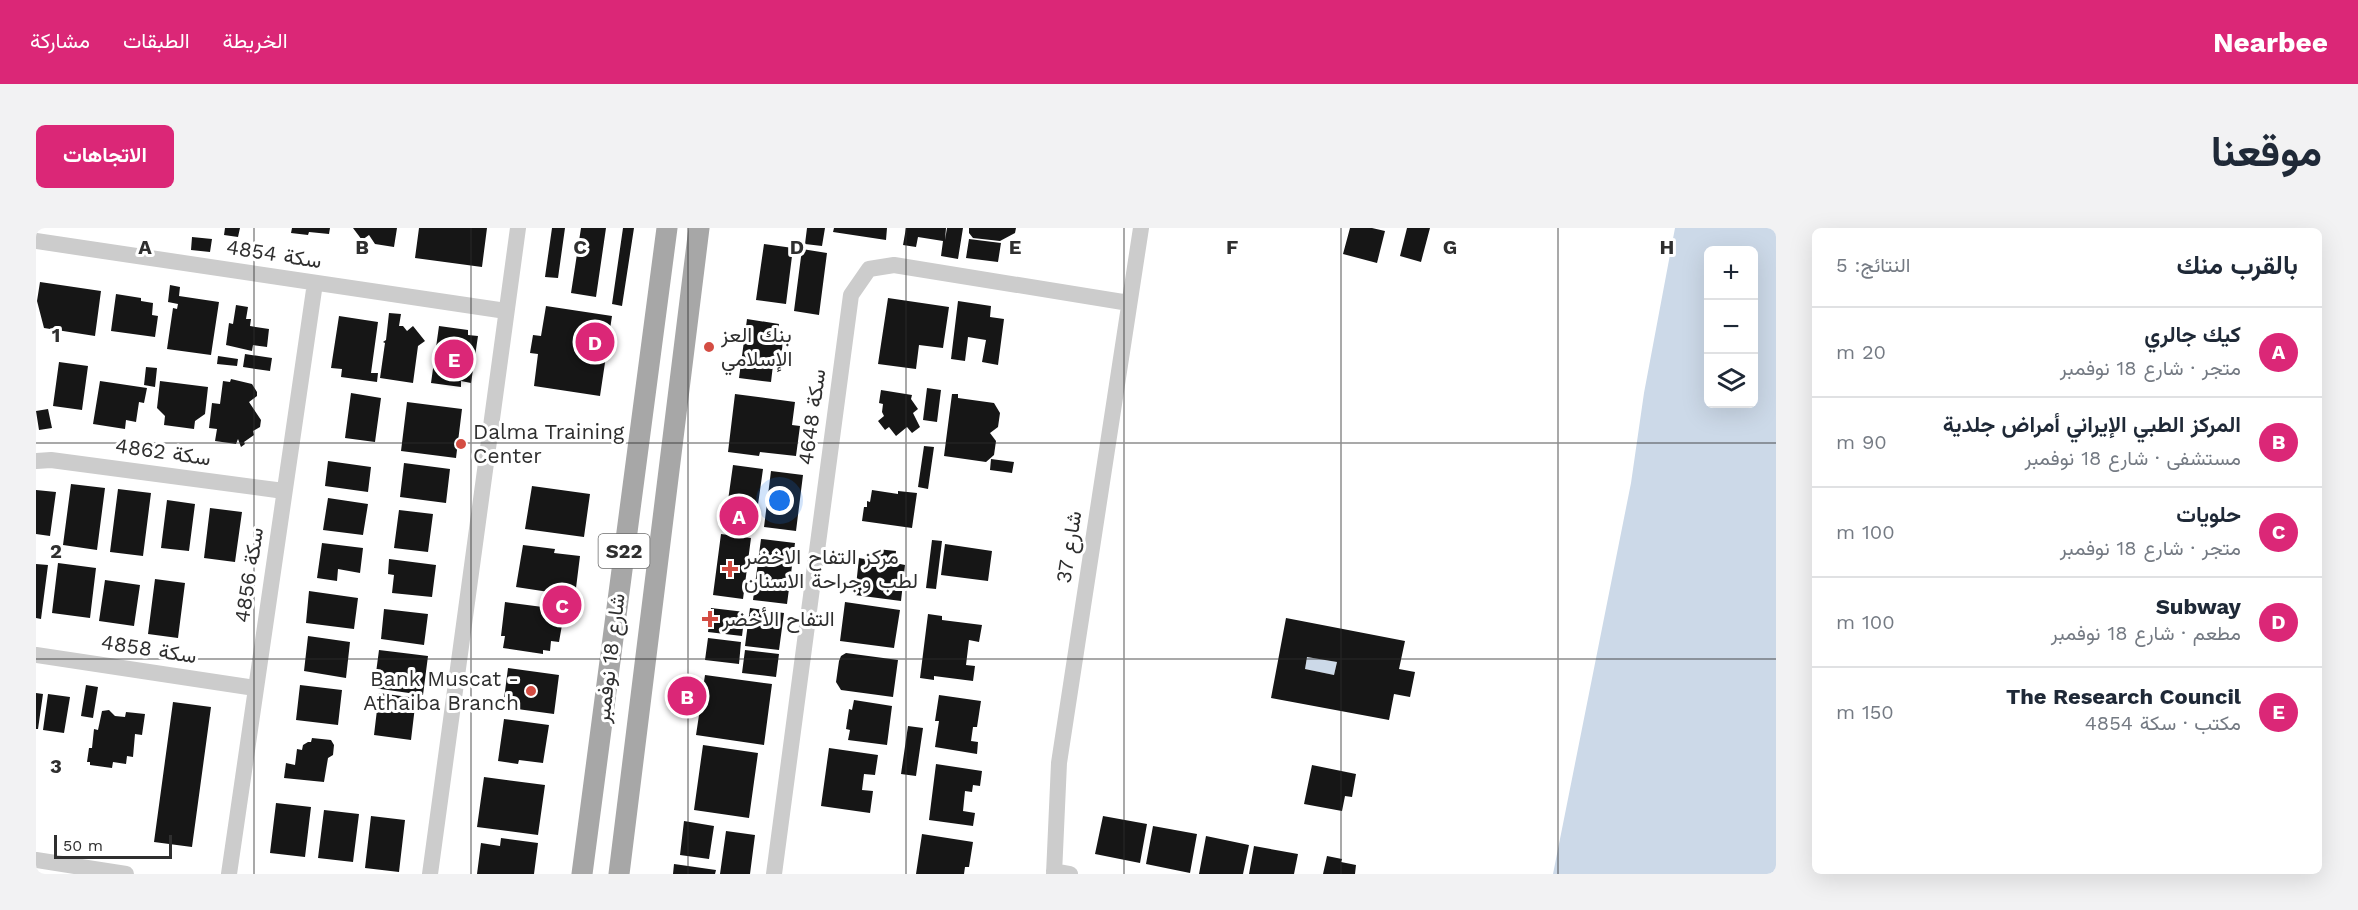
<!DOCTYPE html>
<html lang="ar">
<meta charset="utf-8">
<style>
:root{--surface:#fff;--page:#f2f2f3;--text:#1f2937;--muted:#747a83;--line:#e0e1e3;--accent:#db2777}
body{margin:0;font-family:"Work Sans",Vazirmatn,sans-serif;background:var(--page);color:var(--text);direction:rtl}
.controls{position:absolute;right:18px;top:18px;display:grid;overflow:hidden;border-radius:9px;box-shadow:0 6px 24px #0002}
.controls button{width:54px;height:54px;display:grid;place-items:center;padding:0;border:0;border-bottom:2px solid var(--line);background:var(--surface);color:var(--text);font:30px sans-serif}
.scale{position:absolute;left:18px;bottom:15px;width:118px;box-sizing:border-box;padding-left:6px;border:3px solid #2f2f2f;border-top:0;font-size:16px;line-height:21px;white-space:nowrap;color:#2f2f2f;-webkit-text-stroke:4px #fff;paint-order:stroke}
.you{position:absolute;left:744px;top:273px;width:21px;height:21px;margin:-15px;border:4px solid #fff;border-radius:50%;background:#1a73e8;box-shadow:0 0 0 9px #1a73e833}
.badge{display:grid;place-items:center;width:39px;height:39px;border-radius:50%;background:var(--accent);color:#fff;font-size:20px;font-weight:700}
.pin{position:absolute;translate:-50% -50%;border:3px solid #fff;box-shadow:0 2px 6px #0006}
.list{margin:0;padding:0;list-style:none}
h2{display:flex;justify-content:space-between;align-items:center;height:78px;margin:0;padding:0 24px;font-size:26px}
h2 small{font-size:20px;font-weight:400;color:var(--muted)}
.list li{display:grid;grid-template-columns:39px 1fr auto;gap:18px;align-items:center;box-sizing:border-box;height:90px;padding:0 24px;border-top:2px solid var(--line)}
.list b{display:block;font-size:22px;white-space:nowrap}
.list p{margin:0;font-size:20px;white-space:nowrap;color:var(--muted)}
.list em{font-size:20px;font-style:normal;color:var(--muted)}
.icon{flex:none;width:33px;height:33px;fill:none;stroke:currentColor;stroke-width:2;stroke-linecap:round;stroke-linejoin:round}
.map{position:relative;flex:none;width:1740px;height:646px;overflow:hidden;direction:ltr;border-radius:9px}
header{display:flex;align-items:center;gap:36px;box-sizing:border-box;height:84px;padding:0 30px;background:var(--accent);color:#fff}
header strong{font-size:28px}
nav{display:flex;gap:33px;margin-inline-start:auto;font-size:21px}
.intro{display:flex;align-items:center;justify-content:space-between;box-sizing:border-box;height:144px;padding:0 36px}
h1{margin:0;font-size:42px}
.button{padding:15px 27px;border-radius:9px;background:var(--accent);color:#fff;font-size:21px;font-weight:700}
main{display:flex;gap:36px;padding:0 36px}
aside{flex:1;background:var(--surface);border-radius:9px;box-shadow:0 6px 24px #0002}
.map>svg:first-child{display:block}
.water{fill:#ccd9e8;fill-rule:evenodd}
.building{fill:#161616;fill-rule:evenodd}
.lines{fill:none;stroke-linecap:round;stroke-linejoin:round}
.minor{stroke:#ccc;stroke-width:16}
.major{stroke:#a7a7a7;stroke-width:21}
.grid{fill:none;stroke:#2f2f2f;stroke-width:1.5;stroke-opacity:0.55}
.poi-dot{fill:#d44d43;stroke:#fff;stroke-width:2}
.labels{text-anchor:middle;stroke-width:6;stroke-linejoin:round;paint-order:stroke}
.shield{fill:#fff;stroke:#6d6d6d;stroke-width:1.5}
.shield-label{font-size:20px;font-weight:bold;fill:#2f2f2f}
.street-label{font-size:21px;fill:#2f2f2f;stroke:#fff}
.poi-label{font-size:21px;fill:#2f2f2f;stroke:#fff;text-anchor:start}
.grid-label{font-size:20px;text-anchor:middle;font-weight:bold;fill:#2f2f2f;stroke:#fff;stroke-width:6;stroke-linejoin:round;paint-order:stroke}
</style>
<header>
<strong>Nearbee</strong>
<nav><a>الخريطة</a><a>الطبقات</a><a>مشاركة</a></nav>
</header>
<div class="intro"><h1>موقعنا</h1><a class="button">الاتجاهات</a></div>
<main>
<aside>
<h2>بالقرب منك<small>النتائج: 5</small></h2>
<ul class="list">
<li><span class="badge">A</span><div><b>كيك جالري</b><p>متجر · شارع 18 نوفمبر</p></div><em>20 m</em></li>
<li><span class="badge">B</span><div><b>المركز الطبي الإيراني أمراض جلدية</b><p>مستشفى · شارع 18 نوفمبر</p></div><em>90 m</em></li>
<li><span class="badge">C</span><div><b>حلويات</b><p>متجر · شارع 18 نوفمبر</p></div><em>100 m</em></li>
<li><span class="badge">D</span><div><b>Subway</b><p>مطعم · شارع 18 نوفمبر</p></div><em>100 m</em></li>
<li><span class="badge">E</span><div><b>The Research Council</b><p>مكتب · سكة 4854</p></div><em>150 m</em></li>
</ul>
</aside>
<div class="map">
<svg width="1740" height="646" viewBox="0 0 1740 646">
<rect width="100%" height="100%" fill="#fff"/>
<path class="water" d="M1639 0H1740V646H1517L1595 255 1608 165ZM1718 22V176H1672V22Z
M1271 429 1301 434 1298 447 1269 441Z"/>
<path class="building" d="M189 0H204L202 9 188 7Z
M256 0H294L293 6 273 4 272 7 255 5Z
M317 0H361L358 19 339 16 333 7 326 12Z
M383 0H451L446 39 379 30Z
M516 0H529L522 50 509 49Z
M545 0H570L560 69 535 65Z
M587 0H598L586 78 576 76Z
M771 0H789L786 18 769 16Z
M798 0H851L850 12 797 4Z
M870 0H910L909 12 911 0H927L922 31 905 28 907 13 882 9 880 19 867 17Z
M933 0H980L979 5 964 13 937 10 933 5Z
M1314 0H1336L1349 3 1341 35 1307 26Z
M1371 0H1394L1385 34 1364 28Z
M156 9 176 11 174 24 155 22Z
M933 11 965 15 962 34 930 30Z
M728 16 757 20 750 76 720 72Z
M766 21 791 25 783 87 758 83Z
M4 54 65 63 59 108 8 100 1 73Z
M134 57 144 59 143 68 183 74 175 127 131 121 137 80 141 81 142 76 132 74Z
M80 66 105 70V73L117 75 116 87 122 88 119 109 75 103Z
M852 70 913 79 907 120 883 117 880 141 842 136Z
M922 73 955 78 954 89 968 91 962 137 946 134 950 112 932 109 929 133 915 131Z
M200 77 212 79 210 91H215L214 98 233 101 231 119 217 117 216 123 190 117 193 95 197 96Z
M510 78 576 88 564 168 498 158 502 126 494 125 497 107 505 108Z
M353 85 365 86 363 98H367L371 103 377 98 389 113 382 118 377 155 344 150 349 115 347 114 350 112Z
M303 88 342 94 335 145H342L341 154 305 149 306 141 295 140Z
M711 91 743 96 741 112 747 113 744 138 737 137 735 154 703 150Z
M403 98 432 102V107L442 108 435 155 425 153V159L395 155Z
M209 126 236 130 234 143 207 139Z
M182 128 202 131 201 138 181 136Z
M23 134 52 138 46 182 17 178Z
M110 139 121 140 119 159 108 157Z
M195 151 216 156 221 164V168L213 174 225 192 224 199 217 203 218 207 208 214 209 216 205 219 202 211 200 216 179 213 181 201 173 200 176 175 184 176 187 153 194 154Z
M64 153 111 160 108 175 103 174 100 194 90 192 89 201 57 196Z
M124 153 172 159 169 186 159 193 158 201 128 197 129 188 121 180Z
M891 160 905 162 901 194 887 192Z
M845 162 876 167 875 171 882 181 877 185 884 199 876 205 871 199 860 208 853 199 849 202 842 193 848 188 846 184 847 176 843 175Z
M315 165 345 170 339 214 309 210Z
M699 166 759 174 756 197 764 198 760 228 724 224 723 228 692 224Z
M916 166H922V170L958 175 964 185 962 199 954 205 960 213 958 227 950 234 908 228Z
M371 174 426 181 420 230 365 223Z
M12 181 16 200 3 202 0 183Z
M888 218 898 219 892 261 882 259Z
M955 231 978 234 976 245 954 242Z
M292 233 335 239 332 264 289 258Z
M368 235 414 241 410 275 364 269Z
M697 237 727 241 719 298 689 294Z
M735 243 767 247 760 303 728 299Z
M35 256 69 260 61 322 27 317Z
M496 258 554 266 548 309 489 301Z
M82 261 115 265 107 328 74 324Z
M0 262 20 264 14 308 0 306Z
M836 262 862 266V263L881 265 876 300 826 293 828 279H831V273L834 274Z
M292 270 332 276 327 307 287 302Z
M131 272 159 276 153 323 125 320Z
M174 280 206 284 199 334 168 330Z
M363 282 397 286 392 324 358 320Z
M685 306 715 310 707 371 677 367Z
M725 311 759 315 751 376 717 372Z
M896 312 906 313 900 361 890 360Z
M286 315 327 320 324 345 302 341 301 353 281 350Z
M909 316 956 323 952 353 905 347Z
M487 317 519 321 518 325 544 328 539 368 480 359Z
M841 321 860 323 859 335 869 337 865 373 819 367 823 330 839 333Z
M353 331 400 337 396 369 356 365 358 347 352 346Z
M22 335 60 340 54 390 16 385Z
M0 336 12 337 5 391 0 390Z
M119 351 149 355 142 410 112 406Z
M69 352 104 357 98 398 63 393Z
M273 363 322 370 318 401 270 395Z
M469 374 522 381 520 396 526 397 523 414 515 413 514 423 507 422V426L467 420 469 408H465Z
M809 374 864 382 858 420 804 413Z
M675 380 709 384 706 408 672 404Z
M714 380 748 385 743 422 709 418Z
M348 381 392 386 388 417 345 411Z
M892 386 906 388V392L946 397 943 414 933 412 930 437 939 438 937 453 898 448V452L884 450Z
M1250 390 1369 413 1363 441 1379 444 1374 469 1358 466 1353 492 1235 470ZM1271 429 1301 434 1298 447 1269 441Z
M272 408 314 414 310 450 268 443Z
M672 410 705 414 703 436 669 432Z
M343 422 392 428 387 467 338 460Z
M709 422 743 426 740 449 706 445Z
M810 425 862 432 857 469 805 462 800 454 803 433 805 428Z
M472 440 523 447 518 486 467 479Z
M669 447 736 456 728 517 660 507Z
M50 457 62 459 57 490 45 488Z
M264 457 306 462 302 497 260 492Z
M0 465 7 466 2 501H0Z
M343 465 380 470 375 512 338 507Z
M12 466 34 469 28 505 7 502Z
M903 467 945 473 941 499H937L935 513 942 514 941 526 899 519 903 493H899Z
M818 472 856 478 851 517 812 512 814 502 810 501 813 481 816 482Z
M137 474 175 479 156 619 118 614Z
M73 482 79 488 89 489 90 484 109 486 106 507 99 506 97 529 91 528 90 536 77 534 76 540 54 537V534H51L53 520H56L58 501 62 502 66 483Z
M468 491 513 497 507 535 483 532 482 536 462 533Z
M872 498 887 500 880 548 865 546Z
M276 510 295 512 298 517 297 527 292 530 288 554 248 550 250 535 259 537 261 521 266 522 267 517 272 514H275Z
M667 517 722 525 713 590 658 582Z
M793 520 842 527 839 547 828 546 826 562 837 563 834 585 785 578Z
M900 536 946 543 944 558 937 557 936 564 929 563 927 583 939 585 937 598 893 592Z
M1276 537 1320 546 1316 569 1309 568 1306 583 1268 576Z
M448 549 509 557 502 607 441 599Z
M240 575 275 579 269 629 234 625Z
M288 582 323 586 317 634 282 630Z
M335 588 369 592 363 644 329 640Z
M1067 588 1111 596 1104 635 1059 626Z
M648 593 678 598 673 631 644 627Z
M1117 598 1161 606 1154 645 1110 636Z
M690 603 719 607 714 646H684Z
M886 606 937 614 933 639H929L928 646H880Z
M1170 608 1213 617 1207 646H1163Z
M465 610 502 615 498 646H441L445 615 464 618Z
M1218 618 1262 626 1258 646H1213Z
M1291 628 1306 631 1305 634 1320 637 1319 646H1287Z
M638 636 680 642 679 646H637Z"/>
<g class="lines">
<path class="minor" d="M0 13 470 83
M0 233 15 232 248 263
M0 427 219 460
M0 632 90 646
M1018 643 1034 646
M193 646 279 55
M394 646 482 0
M738 646 815 67 833 41 858 37 1093 75
M1018 646 1023 535 1105 0"/>
<path class="major" d="M546 646 631 0
M583 646 663 0"/>
</g>
<path class="grid" d="M218 0V646M435 0V646M652 0V646M870 0V646M1088 0V646M1305 0V646M1522 0V646M0 215H1740M0 431H1740"/>
<g class="poi-dot">
<circle cx="673" cy="119" r="6"/>
<circle cx="425" cy="216" r="6"/>
<path d="M691 332h6v6h6v6h-6v6h-6v-6h-6v-6h6z"/>
<path d="M671 382h6v6h6v6h-6v6h-6v-6h-6v-6h6z"/>
<circle cx="495" cy="463" r="6"/>
</g>
<g class="labels">
<rect class="shield" x="562.5" y="306" width="51" height="34" rx="4.5"/>
<g class="shield-label">
<text x="588" y="330">S22</text>
</g>
<g class="street-label">
<text transform="translate(238 26) rotate(9)" y="7">سكة 4854</text>
<text transform="translate(776 189) rotate(-82)" y="7">سكة 4648</text>
<text transform="translate(127 224) rotate(8)" y="7">سكة 4862</text>
<text transform="translate(1033 319) rotate(-81)" y="7">شارع 37</text>
<text transform="translate(213 347) rotate(-81)" y="7">سكة 4856</text>
<text transform="translate(113 421) rotate(9)" y="7">سكة 4858</text>
<text transform="translate(574 430) rotate(-83)" y="7">شارع 18 نوفمبر</text>
</g>
<g class="poi-label">
<text x="685" y="114">بنك العز<tspan x="685" dy="24">الإسلامي</tspan></text>
<text x="437" y="211">Dalma Training<tspan x="437" dy="24">Center</tspan></text>
<text x="708" y="336">مركز التفاح الاخضر<tspan x="708" dy="24">لطب وجراحة الاسنان</tspan></text>
<text x="686" y="398">التفاح الأخضر</text>
<text x="483" y="458" text-anchor="end">Bank Muscat -<tspan x="483" dy="24">Athaiba Branch</tspan></text>
</g>
</g>
<g class="grid-label">
<text x="109" y="26">A</text>
<text x="326" y="26">B</text>
<text x="544" y="26">C</text>
<text x="761" y="26">D</text>
<text x="979" y="26">E</text>
<text x="1196" y="26">F</text>
<text x="1414" y="26">G</text>
<text x="1631" y="26">H</text>
<text x="20" y="114">1</text>
<text x="20" y="330">2</text>
<text x="20" y="545">3</text>
</g>
</svg>
<div class="controls">
<button>+</button>
<button>−</button>
<button><svg class="icon" aria-label="layers" viewBox="0 0 24 24"><path d="M12 4l9 5-9 5-9-5zM3 14l9 5 9-5"/></svg></button>
</div>
<div class="scale">50 m</div>
<div class="you"></div>
<div class="pin badge" style="left:703px;top:288px">A</div>
<div class="pin badge" style="left:651px;top:468px">B</div>
<div class="pin badge" style="left:526px;top:377px">C</div>
<div class="pin badge" style="left:559px;top:114px">D</div>
<div class="pin badge" style="left:418px;top:131px">E</div>
</div>
</main>
